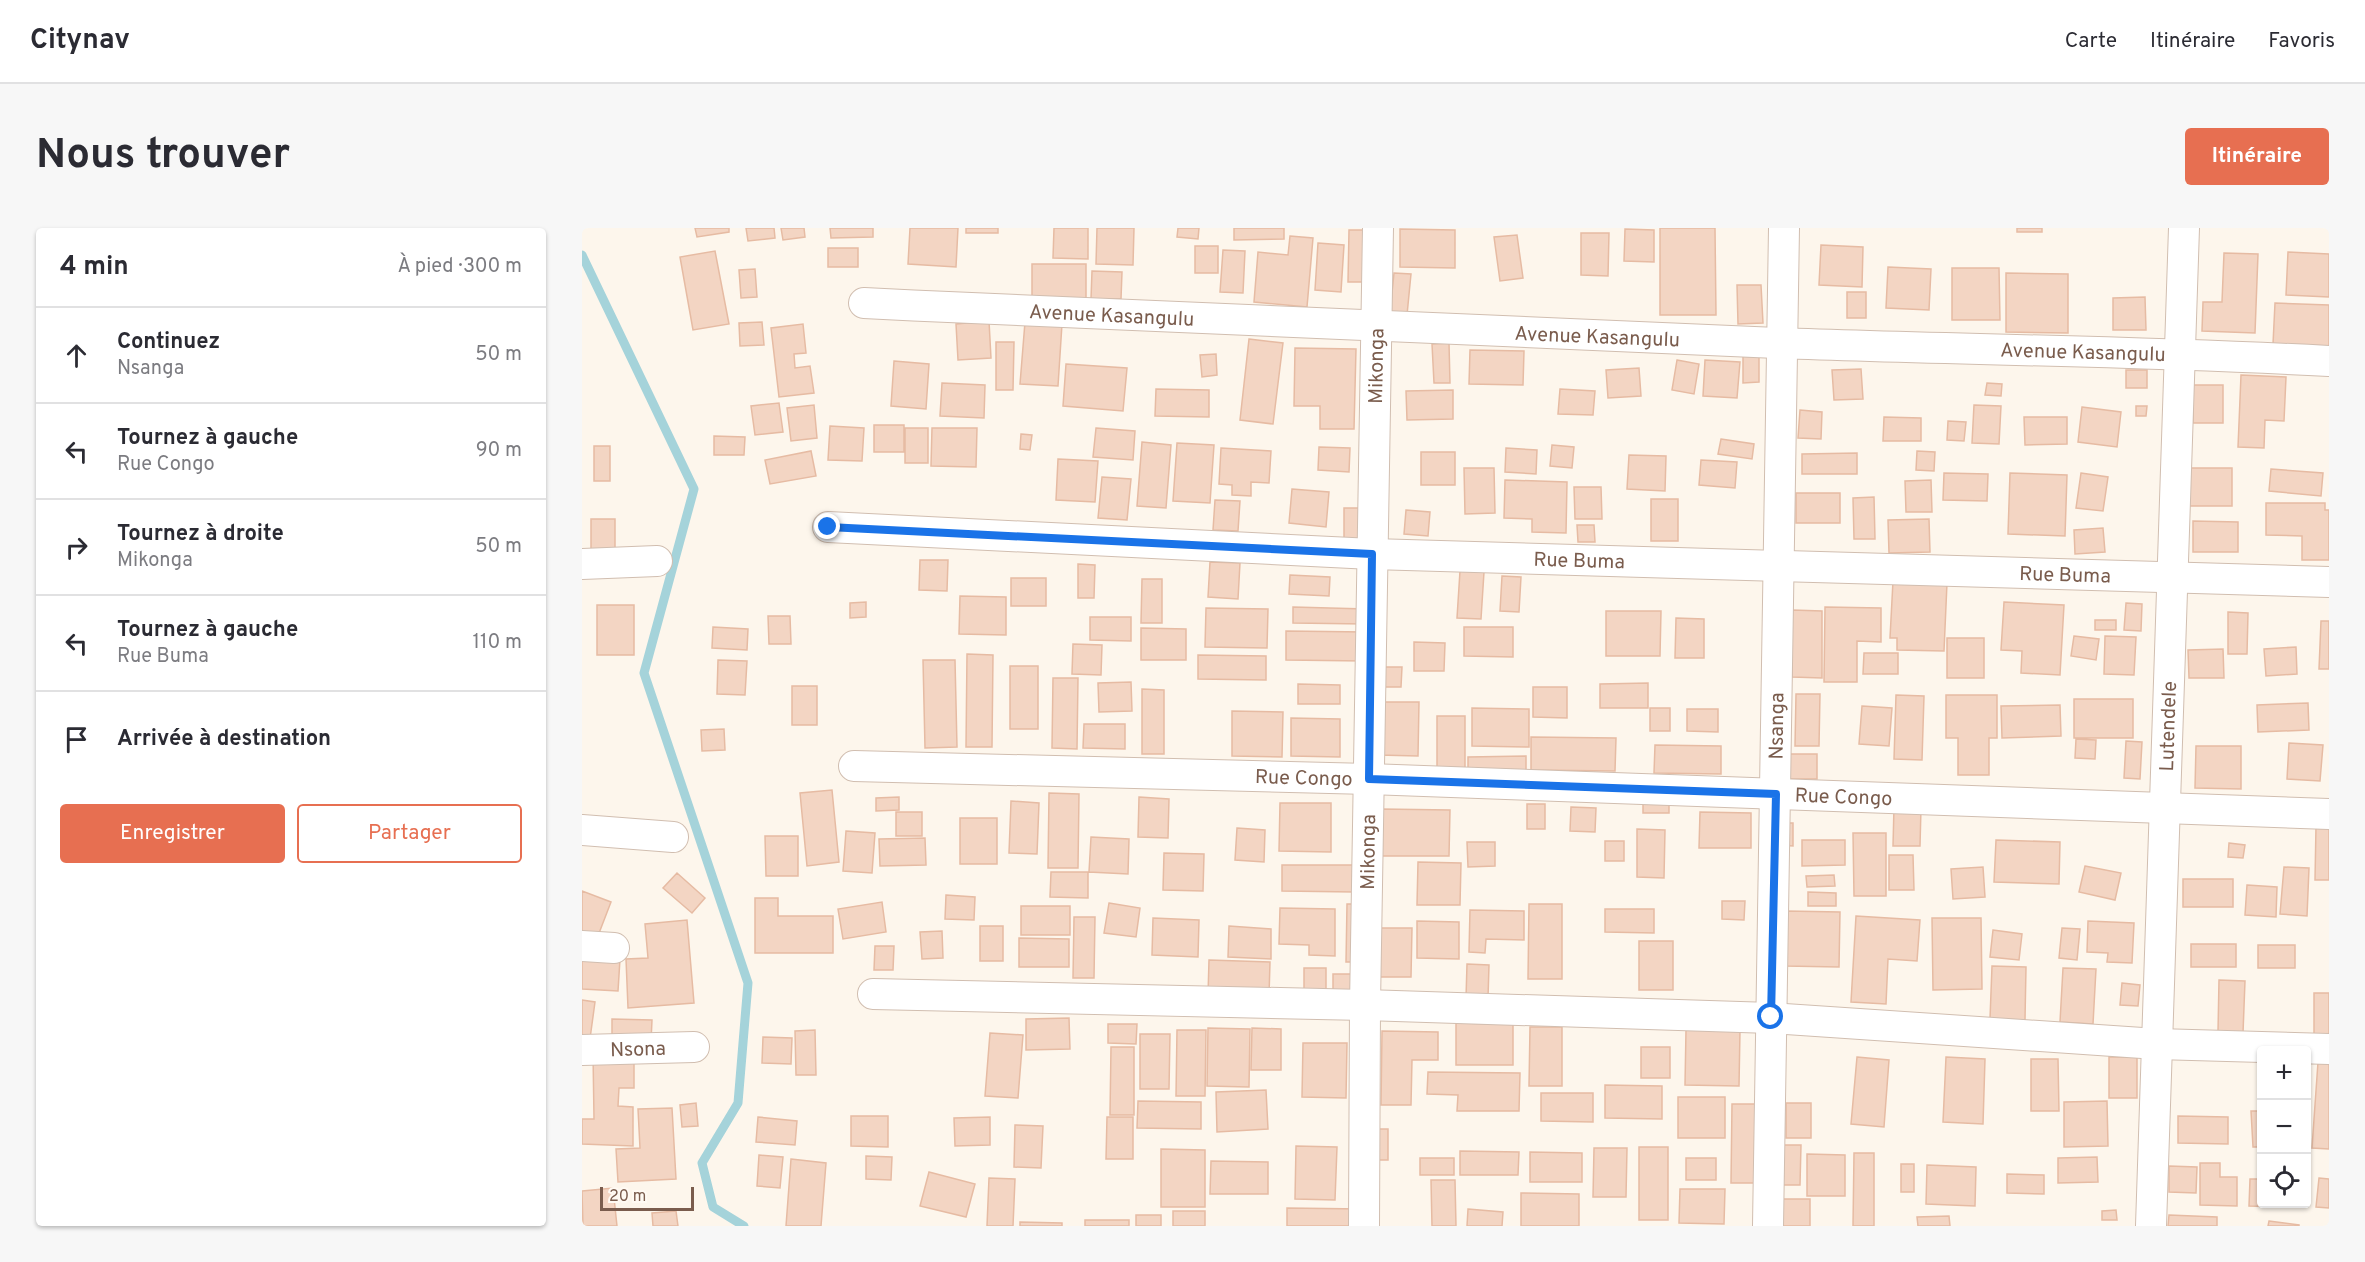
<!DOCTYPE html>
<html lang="fr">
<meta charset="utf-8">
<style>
:root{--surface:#fff;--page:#f7f7f7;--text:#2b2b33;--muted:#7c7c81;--line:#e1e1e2;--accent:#e76f51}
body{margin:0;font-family:Overpass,sans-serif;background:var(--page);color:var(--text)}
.controls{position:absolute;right:18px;bottom:18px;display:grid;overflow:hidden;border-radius:6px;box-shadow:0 2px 4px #0004}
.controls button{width:54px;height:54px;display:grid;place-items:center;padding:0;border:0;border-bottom:2px solid var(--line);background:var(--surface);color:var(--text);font:30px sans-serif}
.scale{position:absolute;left:18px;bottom:15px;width:94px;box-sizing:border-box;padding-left:6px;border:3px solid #7a5c4d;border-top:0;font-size:16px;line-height:21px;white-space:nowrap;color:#7a5c4d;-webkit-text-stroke:4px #fffaf3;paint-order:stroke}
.stop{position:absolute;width:18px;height:18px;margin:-14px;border:4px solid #1a73e8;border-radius:50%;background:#fff}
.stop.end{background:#1a73e8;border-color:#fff;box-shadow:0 2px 6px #0008}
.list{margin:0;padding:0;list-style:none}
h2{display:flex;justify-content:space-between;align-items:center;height:78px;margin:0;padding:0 24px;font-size:26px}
h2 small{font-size:20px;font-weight:400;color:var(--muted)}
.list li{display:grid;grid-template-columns:39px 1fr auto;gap:18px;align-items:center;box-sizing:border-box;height:96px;padding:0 24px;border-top:2px solid var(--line)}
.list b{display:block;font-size:22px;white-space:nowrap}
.list p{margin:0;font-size:20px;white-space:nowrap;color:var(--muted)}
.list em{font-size:20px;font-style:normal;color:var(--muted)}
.actions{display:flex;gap:12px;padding:18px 24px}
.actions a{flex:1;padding:14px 0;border:2px solid var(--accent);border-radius:6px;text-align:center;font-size:21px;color:var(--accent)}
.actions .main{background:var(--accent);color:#fff}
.icon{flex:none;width:33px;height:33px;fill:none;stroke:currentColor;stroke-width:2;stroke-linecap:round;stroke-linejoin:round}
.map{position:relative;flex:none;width:1747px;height:998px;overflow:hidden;border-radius:6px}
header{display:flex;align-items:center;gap:36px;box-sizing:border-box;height:84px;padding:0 30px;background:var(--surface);border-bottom:2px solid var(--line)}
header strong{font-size:28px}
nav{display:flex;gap:33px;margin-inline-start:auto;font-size:21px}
.intro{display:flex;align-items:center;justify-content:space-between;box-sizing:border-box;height:144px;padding:0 36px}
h1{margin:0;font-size:42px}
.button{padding:15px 27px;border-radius:6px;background:var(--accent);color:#fff;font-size:21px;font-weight:700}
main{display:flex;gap:36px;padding:0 36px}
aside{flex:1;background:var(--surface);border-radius:6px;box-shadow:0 2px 4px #0004}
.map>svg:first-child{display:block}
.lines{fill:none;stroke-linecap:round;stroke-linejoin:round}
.stream{stroke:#a5d3da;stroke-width:9}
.building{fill:#f3d5c3;stroke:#e6bba3;stroke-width:1.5}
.minor-casing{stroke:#d1beb0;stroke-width:32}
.minor{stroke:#fff;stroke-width:30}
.route{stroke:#1a73e8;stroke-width:8}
.labels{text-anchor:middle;stroke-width:6;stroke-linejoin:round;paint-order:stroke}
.street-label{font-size:20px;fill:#7a5c4d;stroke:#fffaf3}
</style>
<header>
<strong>Citynav</strong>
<nav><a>Carte</a><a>Itinéraire</a><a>Favoris</a></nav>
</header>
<div class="intro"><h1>Nous trouver</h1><a class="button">Itinéraire</a></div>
<main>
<aside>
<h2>4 min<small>À pied · 300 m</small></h2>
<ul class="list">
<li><svg class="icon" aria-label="ahead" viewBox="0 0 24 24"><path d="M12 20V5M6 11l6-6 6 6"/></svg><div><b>Continuez</b><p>Nsanga</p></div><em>50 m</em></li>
<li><svg class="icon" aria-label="left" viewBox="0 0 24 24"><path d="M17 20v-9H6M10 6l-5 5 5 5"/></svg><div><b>Tournez à gauche</b><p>Rue Congo</p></div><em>90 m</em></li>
<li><svg class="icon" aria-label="right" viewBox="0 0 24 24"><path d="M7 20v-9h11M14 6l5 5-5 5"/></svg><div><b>Tournez à droite</b><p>Mikonga</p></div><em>50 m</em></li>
<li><svg class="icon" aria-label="left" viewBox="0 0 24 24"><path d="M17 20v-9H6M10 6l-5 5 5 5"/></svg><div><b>Tournez à gauche</b><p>Rue Buma</p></div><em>110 m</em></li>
<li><svg class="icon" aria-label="arrive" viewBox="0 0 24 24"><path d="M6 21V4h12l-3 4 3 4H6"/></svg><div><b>Arrivée à destination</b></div></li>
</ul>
<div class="actions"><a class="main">Enregistrer</a><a>Partager</a></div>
</aside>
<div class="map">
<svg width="1747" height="998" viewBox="0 0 1747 998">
<rect width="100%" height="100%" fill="#fdf6ec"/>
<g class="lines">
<path class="stream" d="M0 27 112 261 62 445 166 755 156 875 120 935 131 979 162 998"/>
</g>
<path class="building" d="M113 0H147V4L115 9Z
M164 0H192L193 10 166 13Z
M199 0H222L223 9 201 12Z
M248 0H291V9L249 10Z
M328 0H376L374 39 326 36Z
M384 0H416V5H384Z
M472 0H506V31L471 30Z
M515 0H552L551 37 514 36Z
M596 0H617L616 11 595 9Z
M652 0H702V11L652 12Z
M1078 0H1133L1134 87H1078Z
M1435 0H1460V4H1435Z
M818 1 873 2V40L818 39Z
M1043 1 1072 2V34L1042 33Z
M767 2H785V54H766Z
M999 5H1027L1026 48 999 47Z
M935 7 941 50 918 53 912 9Z
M708 8 731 10 725 79 672 74 676 24 706 27Z
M736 15 762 17 759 64 733 62Z
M1239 17 1281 19 1280 59 1237 57Z
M613 18H636V45H613Z
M246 20H276V39H246Z
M641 22 663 23 661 65 638 64Z
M133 23 147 96 111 102 98 29Z
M1706 24 1747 26V69L1704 67Z
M1642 25 1676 26 1673 105 1620 103 1621 74H1640Z
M450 36H504V70H450Z
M1306 39 1349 41 1347 82 1304 80Z
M1370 40H1417L1418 92H1370Z
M173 41 175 69 159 70 157 42Z
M510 43 540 44 539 71H509Z
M812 45 829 46 825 87 808 85Z
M1424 45 1486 46V105L1424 104Z
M1155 57H1179L1181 95 1156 96Z
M1265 64H1284V90H1265Z
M1563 69 1564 102H1531V70Z
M1693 75 1747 77V118L1691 116Z
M407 93 409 130 376 132 374 96Z
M180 94 182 117 158 118 157 95Z
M443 94 480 96 476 158 438 156Z
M221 96 224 125 212 126 213 140 228 138 232 165 197 169 189 100Z
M667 111 701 115 691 196 658 192Z
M414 114H432L431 162H414Z
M867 115 868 155H852L850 116Z
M713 120 774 121 772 201H738V178H712Z
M888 122 942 123 941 157 887 156Z
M1177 125V154L1161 155V126Z
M634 126 635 147 620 149 618 127Z
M1095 132 1117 136 1112 166 1090 162Z
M1123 132 1158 134 1155 170 1121 168Z
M312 133 347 136 344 181 309 178Z
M484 136 545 140 541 183 481 178Z
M1057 140 1059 168 1026 170 1024 142Z
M1279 141 1281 171 1252 172 1250 142Z
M1544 142H1565V160H1544Z
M1659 147 1704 149 1702 193 1683 192 1682 220 1656 219Z
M360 155 403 157 402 190 358 188Z
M1405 155 1420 156 1419 168 1403 167Z
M1611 157H1641V195H1611Z
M574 161 627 162V189L573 188Z
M978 161 1013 163 1011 187 976 186Z
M871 162V191L825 192 824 163Z
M197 175 201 204 173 207 169 178Z
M232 177 235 210 209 213 205 180Z
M1392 177 1419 178 1417 216 1390 215Z
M1554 178H1565L1564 188H1554Z
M1500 179 1539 184 1535 219 1496 214Z
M1218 182 1240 184 1239 211 1216 210Z
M1302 189 1339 190V213H1301Z
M1442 189H1485V216L1443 217Z
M1366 193 1384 194 1382 213 1365 212Z
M292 197H322V224H292Z
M248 198 282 200 280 233 246 232Z
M323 200H346V235H323Z
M350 200H395L394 239 349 238Z
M514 200 553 203 551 232 511 229Z
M439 206 450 207 448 222 438 221Z
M132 208 163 209 162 227H132Z
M1139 211 1172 216 1170 231 1136 226Z
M560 214 589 217 584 280 555 278Z
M595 215 632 217 628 275 591 273Z
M970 217 992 219 990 240 968 238Z
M12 218H28V253H12Z
M737 219 768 220 767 244 736 242Z
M639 220 689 223 687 255 669 254V268L650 267V257L637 256Z
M924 220 955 222 954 246 923 244Z
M229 223 234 248 188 256 183 232Z
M1335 223 1353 224 1352 243 1334 242Z
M839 224H873V257H839Z
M1275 225V246H1220V226Z
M1047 227 1084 228 1083 263 1045 261Z
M476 231 516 233 513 274 474 272Z
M1119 232 1155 234 1153 260 1117 257Z
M882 240H912L913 285 883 286Z
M1602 240H1650V278H1602Z
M1689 241 1741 245 1739 268 1687 263Z
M1362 245 1406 246 1405 273 1361 272Z
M1428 245 1485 247 1483 308 1426 306Z
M1499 245 1526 249 1521 283 1494 280Z
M520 249 549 251 545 292 516 290Z
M923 252 985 254 984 305 950 304V291L922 290Z
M1349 252 1350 284H1324L1323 253Z
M992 259H1019L1020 291H993Z
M710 261 747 264 744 299 707 295Z
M1214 265H1258V295H1214Z
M1292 269 1293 311H1272L1271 270Z
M1069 271H1096V313H1069Z
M633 272 658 273 656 303 631 302Z
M1684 275H1743V282H1747V332H1720V308L1684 307Z
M762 280H783V313H762Z
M824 282 848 284 846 308 822 306Z
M9 291H33V324H9Z
M1347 291 1348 324 1307 325 1306 292Z
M1611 293 1656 294V324H1611Z
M995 297H1012L1013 314H996Z
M1521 300 1523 324 1493 326 1492 302Z
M338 332H366L365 363 337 362Z
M628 334 658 335 656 371 626 369Z
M496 336 513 337 512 370H496Z
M878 343 902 344 899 391 875 390Z
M708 347 748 349 747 368 707 366Z
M920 348 939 349 937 384 918 383Z
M429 350H464V378H429Z
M560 351H580V395H559Z
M1311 353 1365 355 1362 423 1315 422V410H1308Z
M378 368 424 369V407L377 406Z
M284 374V389L268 390V375Z
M1422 374 1482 377 1478 447 1439 445 1440 423 1419 422Z
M1544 375 1560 376 1559 403 1542 402Z
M15 377H52V427H15Z
M711 379 784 381 783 396 711 395Z
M1243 379 1299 380V414L1275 413V454H1242Z
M624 380 686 381 685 420 623 419Z
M1210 382 1240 383V450L1210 449Z
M1024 383H1079L1078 428H1024Z
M1646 384 1666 385 1665 426H1646Z
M186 388H208L209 416H187Z
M508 389H549V413L508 412Z
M1094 390 1122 391V430H1093Z
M1513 392H1534V402H1513Z
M1739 393H1747V441H1737Z
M131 399 166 401 165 422 130 420Z
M882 399H931V429L882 428Z
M559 400 604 401V432H559Z
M704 403 783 404 782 433 704 432Z
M1492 408 1517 411 1514 432 1489 428Z
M1523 408 1554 409 1552 447 1522 446Z
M1365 410H1402V450H1365Z
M832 414 863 415 862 443H832Z
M491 416 520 417 519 447 490 446Z
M1714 419 1715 446 1684 448 1682 421Z
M1641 421 1642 450H1607L1606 422Z
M1282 425H1316V446H1281Z
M385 426 411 427 410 519H384Z
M616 427 684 428V452L616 451Z
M136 432 165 433 163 467 135 466Z
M341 432H373L375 519 343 520Z
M428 438H456V501H428Z
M802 439H820L819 459H801Z
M471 450H496L495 521 470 520Z
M549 454 550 483 517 484 516 455Z
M1066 455V480H1018V456Z
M716 456 758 457V476H716Z
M210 458H235V497H210Z
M951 459H985V490L951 489Z
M560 461 582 462V526H560Z
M1214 466H1238L1237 518H1213Z
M1314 467 1342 468 1340 532 1312 531Z
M1364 467H1415V510H1407V547H1376V510H1364Z
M1492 471H1551V510H1492Z
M796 474H837L836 528 796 527Z
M1726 475 1727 502 1676 504 1675 477Z
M1478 477 1479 508 1420 510 1419 478Z
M1280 478 1310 480 1307 518 1277 516Z
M890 480 947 481V519L890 518Z
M1068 480H1088V503H1068Z
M1105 481H1136V504L1105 503Z
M650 483 701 484 700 529 650 528Z
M855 488H883V550H855Z
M709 490 758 491V529L709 528Z
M502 496H543V521L501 520Z
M142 501 143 522 120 523 119 502Z
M949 509 1034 510 1033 543 949 542Z
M1494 511 1514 512 1513 531 1493 530Z
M1544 513 1560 514 1558 551 1542 550Z
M1707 515 1741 517 1738 553 1705 551Z
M1073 517 1139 518V546L1072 545Z
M1614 518H1659V561L1613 560Z
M1200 526H1235V551H1201Z
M944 528V552H886V529Z
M250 562 257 634 225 638 218 565Z
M467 565 497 566 496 640H466Z
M1061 568H1087V585H1061Z
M317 569V582L294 583V570Z
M557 569 587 571 586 610 556 609Z
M429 573 457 575 455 626 427 625Z
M698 575H749V624L697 623Z
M945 576H963V601H945Z
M989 579 1014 580 1013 604 988 603Z
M1312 579 1339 580 1338 618H1311Z
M799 581 868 582 867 628H798Z
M314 584H340V608H314Z
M1118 584 1169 585V620H1117Z
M378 590H415V636H378Z
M1197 595H1211V618L1196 617Z
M1734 598H1747V652H1733Z
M655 600 683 602 682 634 653 632Z
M1055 601 1083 602 1082 650 1055 649Z
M264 603 293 605 290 645 261 643Z
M1271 605H1304V668H1272Z
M183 608H216V648H184Z
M509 609 547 611 546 646 507 644Z
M343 610 344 637 298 638 297 611Z
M1220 612H1263V637L1220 638Z
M1414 612 1478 614 1477 656 1412 654Z
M1023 613H1042V633H1023Z
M885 614H913V638L886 639Z
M1647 615 1663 617 1661 630 1646 629Z
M582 625 622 626 621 663 581 662Z
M1307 627H1331L1332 662H1307Z
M836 634 879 635 878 677H835Z
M700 637H772V664L700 663Z
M1503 638 1539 645 1533 672 1497 664Z
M1401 639 1403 669 1371 671 1369 641Z
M1702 639 1727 640 1725 688 1698 686Z
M469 644H506V670L468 669Z
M95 645 123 670 110 685 81 660Z
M1252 647 1253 658 1225 659 1224 648Z
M1601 651H1651V679H1601Z
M1665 657 1695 659 1694 689 1663 687Z
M0 663 29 674 14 713 0 707Z
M1226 664 1254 665V678H1226Z
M364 667 393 669 392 692 363 691Z
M173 670H196V688H251V725H173Z
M1140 673H1163L1162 692 1140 691Z
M300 674 304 704 261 711 256 681Z
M527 675 558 680 554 709 522 705Z
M765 676H778L777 734H764Z
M947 676H980V751H946Z
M439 678H488V707H439Z
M698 680 753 681V728L727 727V717L697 716Z
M1023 681H1072V705L1023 704Z
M888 682 942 683V712L904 711 903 725 887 724Z
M1204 683 1258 684 1257 739 1203 738Z
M1274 688 1338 692 1335 733 1306 731 1304 776 1269 774Z
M492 689H513L512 750H491Z
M571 690 617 692 616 729 570 727Z
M1350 690H1399L1400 761 1351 762Z
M105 692 112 775 46 780 44 731 66 730 63 696Z
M835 693 877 694V731L835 730Z
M1506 693 1552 695 1550 735 1525 734 1526 725 1505 724Z
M398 698H421V733H398Z
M647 698 689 701V731L646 729Z
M796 700H830L829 749H795Z
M1480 700 1498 701 1495 732 1477 730Z
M1411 702 1440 706 1437 732 1408 729Z
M360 703 361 730 340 731 338 704Z
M437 710 487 711V739H437Z
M1057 713H1091V762H1057Z
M1609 716H1654V739H1609Z
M1676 717H1713V740H1676Z
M293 718H312L311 742H292Z
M0 728 38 731 36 763 0 761Z
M627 732 688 734 687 768 626 767Z
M885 736 907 737 906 770H884Z
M1410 738 1444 739 1443 792 1408 791Z
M722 740H744V765H722Z
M1481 740 1514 741 1511 796 1478 794Z
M751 746H773L772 771H751Z
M1637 752 1663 753 1661 805 1636 804Z
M1540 755 1558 757 1556 778 1538 777Z
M1732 765H1747V808H1732Z
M0 772 13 774 7 818 0 817Z
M487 790 488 821 444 822V791Z
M30 791 70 792 69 814H30Z
M874 795 931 796V837H874Z
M526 796H555L554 816 526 815Z
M948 799H980V858H947Z
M626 800 668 801 667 859 625 858Z
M670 800 699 801V842H669Z
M233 802 234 847H214L213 803Z
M595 802H624L623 868H594Z
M1104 802H1158L1157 858 1103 857Z
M800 803 856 804V832H830L829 877H799Z
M408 805 441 807 436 870 403 868Z
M558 806H588L587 861H558Z
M181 809 210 810 209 836 180 835Z
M721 815H765L764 870 720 869Z
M529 819H552V887H528Z
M1059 819H1088V850H1059Z
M11 825 52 826V860H37L36 878 51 879V918L0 916V891H12Z
M1275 829 1307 832 1302 899 1269 896Z
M1364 829 1403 831 1401 896 1361 894Z
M1527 829H1555V870H1527Z
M1449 831H1476L1477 883H1449Z
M1736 834H1747V921L1730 920Z
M846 844 938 845 937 883H875L876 867 845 866Z
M1023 857 1080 858V891L1023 890Z
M684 862 686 901 635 904 634 864Z
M959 865H1011V894L959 893Z
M1096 869H1143V910H1096Z
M556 873 619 874V901L555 900Z
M1525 873 1526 918 1482 919V874Z
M114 875 116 898 100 899 98 877Z
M1204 875H1229V910H1204Z
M1150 876H1181L1180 955H1149Z
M90 880 94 951 36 954 34 921 58 920 56 881Z
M1669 883H1680V919H1671Z
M269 888H306V919L269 918Z
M1596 888 1646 889V916L1596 915Z
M176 889 215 893 213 917 174 914Z
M408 889V917L373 918 372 890Z
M525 889H551V931H524Z
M433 897 461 898 459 940 432 939Z
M786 901H806V932H786Z
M1188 917H1219L1218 957H1187Z
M714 918 755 919 753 972 713 971Z
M1057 919H1086V992H1057Z
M1012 920H1045L1044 969H1011Z
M579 921 623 922V979H579Z
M878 923 937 924 936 947H878Z
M948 924 1000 925V954H948Z
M1272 925H1292V998H1271Z
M1225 926 1263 927V968H1225Z
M177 927 201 929 198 960 175 958Z
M284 928 310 929 309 952 284 951Z
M1515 929 1516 954 1476 955V930Z
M838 930H872V947H838Z
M1104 930H1134V952H1104Z
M209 931 244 935 239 998H204Z
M629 933 686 934V966H628Z
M1618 935H1638V949H1655V978L1618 977Z
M1319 936H1332V964H1319Z
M1345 937 1394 939 1393 978 1344 976Z
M1587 938 1615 939 1614 965 1587 964Z
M347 944 393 956 384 989 338 978Z
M1425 946 1462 947V966L1425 965Z
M407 950 433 951 431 998H405Z
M1737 950 1747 951V980L1734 979Z
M1668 951H1680V976H1705V979L1667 978Z
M849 952H873L874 998H850Z
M31 960 35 998H1L0 963Z
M1098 961H1143L1142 996 1097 995Z
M939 965 997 966V998H939Z
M1193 971H1228V998H1193Z
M705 980 780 981V998H705Z
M886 981 921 984 920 998H885Z
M1534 982 1535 992H1520V983Z
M94 983 96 998H71L70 985Z
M591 983H623V998H591Z
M554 987H579V998H554Z
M1587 987 1635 989V998H1586Z
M1367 988 1368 998H1336L1335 989Z
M503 992H547V998H503Z
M1687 993 1717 997V998H1686Z
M438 994 480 995V998H438Z"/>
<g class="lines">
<g class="minor-casing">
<g id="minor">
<path id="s1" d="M282 75C586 90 890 104 1195 115 1379 122 1563 123 1747 133"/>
<path id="s2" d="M246 299 790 326 1747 354"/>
<path d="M0 336 75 333"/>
<path id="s3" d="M272 538 787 551 1747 586"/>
<path d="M0 602 91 609"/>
<path d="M0 718 32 720"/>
<path d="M291 766 783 777 1189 790 1575 816 1747 821"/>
<path id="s4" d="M0 822 112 819"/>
<path id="s5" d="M782 998 783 777 796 0"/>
<path id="s6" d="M1186 998 1202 0"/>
<path id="s7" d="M1569 998 1602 0"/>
</g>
</g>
<use href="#minor" class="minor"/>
</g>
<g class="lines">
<path class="route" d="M246 299 790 326 787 551 1194 566 1189 789"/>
</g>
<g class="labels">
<g class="street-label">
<text dy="7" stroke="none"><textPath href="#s1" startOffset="248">Avenue Kasangulu</textPath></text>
<text dy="7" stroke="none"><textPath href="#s1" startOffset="734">Avenue Kasangulu</textPath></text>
<text dy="7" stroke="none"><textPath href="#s1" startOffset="1220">Avenue Kasangulu</textPath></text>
<text dy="7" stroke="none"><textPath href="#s5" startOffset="860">Mikonga</textPath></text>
<text dy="7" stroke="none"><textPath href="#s2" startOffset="752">Rue Buma</textPath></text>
<text dy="7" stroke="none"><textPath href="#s2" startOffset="1238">Rue Buma</textPath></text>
<text dy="7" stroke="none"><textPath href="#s6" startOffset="500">Nsanga</textPath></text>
<text dy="7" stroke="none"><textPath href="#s7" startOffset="500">Lutendele</textPath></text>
<text dy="7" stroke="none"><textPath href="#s3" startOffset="450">Rue Congo</textPath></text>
<text dy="7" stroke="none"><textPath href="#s3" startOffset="990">Rue Congo</textPath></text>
<text dy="7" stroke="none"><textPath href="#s5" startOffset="374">Mikonga</textPath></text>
<text dy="7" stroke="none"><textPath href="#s4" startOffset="56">Nsona</textPath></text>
</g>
</g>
</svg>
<div class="controls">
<button>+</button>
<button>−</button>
<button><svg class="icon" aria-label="locate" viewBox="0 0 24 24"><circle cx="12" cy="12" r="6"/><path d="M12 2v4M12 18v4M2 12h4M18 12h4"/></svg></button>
</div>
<div class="scale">20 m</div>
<div class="stop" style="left:1189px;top:789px"></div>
<div class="stop end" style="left:246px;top:299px"></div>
</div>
</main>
